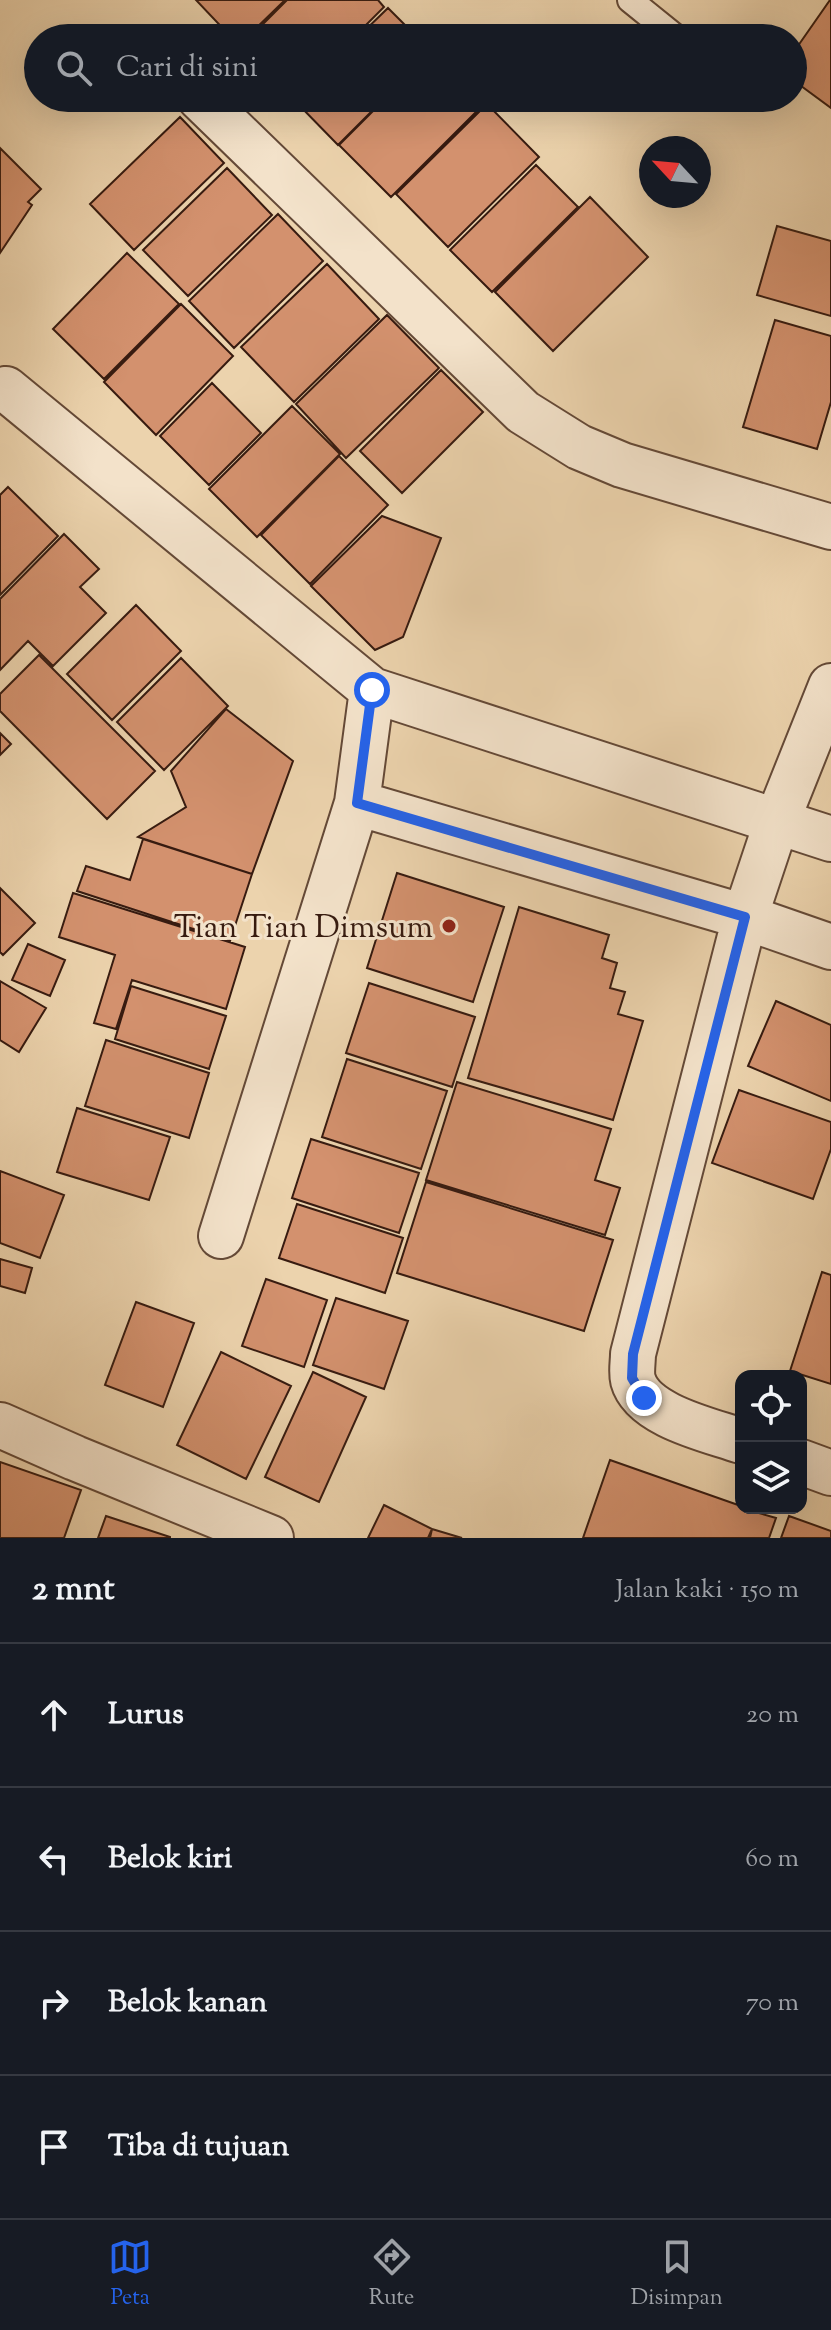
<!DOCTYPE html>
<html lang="id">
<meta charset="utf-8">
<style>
:root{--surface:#171b24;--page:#242831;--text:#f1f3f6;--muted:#9ea1a6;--line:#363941;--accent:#2563eb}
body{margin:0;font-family:"Sorts Mill Goudy",serif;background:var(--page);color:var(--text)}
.controls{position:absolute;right:24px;bottom:24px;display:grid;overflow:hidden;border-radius:16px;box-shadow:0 8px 32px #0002}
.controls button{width:72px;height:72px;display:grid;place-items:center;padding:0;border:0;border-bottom:2px solid var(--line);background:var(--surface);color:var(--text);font:40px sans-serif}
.compass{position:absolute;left:639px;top:136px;width:72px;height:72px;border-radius:50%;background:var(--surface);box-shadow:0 8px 32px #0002;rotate:296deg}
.stop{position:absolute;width:24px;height:24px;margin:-18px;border:6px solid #2563eb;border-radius:50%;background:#fff}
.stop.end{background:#2563eb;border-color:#fff;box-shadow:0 2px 8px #0008}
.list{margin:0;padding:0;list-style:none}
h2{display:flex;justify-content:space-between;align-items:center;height:104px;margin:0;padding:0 32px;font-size:34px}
h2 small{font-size:26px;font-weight:400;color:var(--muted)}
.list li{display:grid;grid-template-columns:52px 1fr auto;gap:24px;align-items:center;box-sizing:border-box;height:144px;padding:0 32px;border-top:2px solid var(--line)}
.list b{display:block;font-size:30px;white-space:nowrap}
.list em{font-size:26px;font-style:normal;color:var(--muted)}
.icon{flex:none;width:44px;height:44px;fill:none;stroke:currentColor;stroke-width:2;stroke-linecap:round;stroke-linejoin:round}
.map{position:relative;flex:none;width:831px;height:1538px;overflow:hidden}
.search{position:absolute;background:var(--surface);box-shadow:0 8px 32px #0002;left:24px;right:24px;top:24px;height:88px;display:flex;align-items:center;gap:20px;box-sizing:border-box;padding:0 28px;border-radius:44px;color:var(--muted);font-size:30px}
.sheet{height:680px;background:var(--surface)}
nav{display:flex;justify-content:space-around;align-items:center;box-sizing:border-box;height:112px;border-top:2px solid var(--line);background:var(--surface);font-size:22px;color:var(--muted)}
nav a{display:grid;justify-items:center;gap:4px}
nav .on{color:var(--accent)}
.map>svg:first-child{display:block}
.building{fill:#d3916e;stroke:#371b10;stroke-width:2}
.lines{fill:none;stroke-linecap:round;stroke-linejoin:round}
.service-casing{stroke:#644937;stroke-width:28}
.minor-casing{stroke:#644937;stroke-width:48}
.tertiary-casing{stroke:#644937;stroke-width:48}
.service{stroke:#f3e2ca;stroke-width:24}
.minor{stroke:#f3e2ca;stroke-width:44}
.tertiary{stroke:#f3e2ca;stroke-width:44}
.route{stroke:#2563eb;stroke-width:10}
.poi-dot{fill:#8f2418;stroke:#f3e2ca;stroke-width:3}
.labels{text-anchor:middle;stroke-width:6;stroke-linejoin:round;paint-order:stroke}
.poi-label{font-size:32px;fill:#371b10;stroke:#f3e2ca;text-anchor:end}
</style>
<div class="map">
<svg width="831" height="1538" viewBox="0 0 831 1538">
<rect width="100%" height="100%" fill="#ecd3ad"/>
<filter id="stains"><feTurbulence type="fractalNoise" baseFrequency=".0025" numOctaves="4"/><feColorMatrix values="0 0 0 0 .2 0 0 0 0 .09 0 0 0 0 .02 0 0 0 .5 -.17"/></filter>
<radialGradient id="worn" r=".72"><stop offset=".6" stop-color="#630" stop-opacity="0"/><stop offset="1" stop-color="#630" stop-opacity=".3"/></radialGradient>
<path class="building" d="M196 0H285L246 38H232Z
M287 0H378L384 7 353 38H249Z
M830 0H831V108L793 80V53Z
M388 8 418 38H357Z
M298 98H385L338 145 295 101Z
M386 98H478L484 104 391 197 339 145Z
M487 104 539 157 448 247 396 194Z
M180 117 224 163 134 250 90 204Z
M0 148 41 189 28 202 32 205 0 253Z
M536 165 578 207 492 292 450 250Z
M227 168 272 215 188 296 143 250Z
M590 197 648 257 553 351 495 292Z
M278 214 323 261 234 348 189 301Z
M777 226 831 241V316L757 295Z
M127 253 179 304 104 379 53 329Z
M327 264 379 319 294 402 241 347Z
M181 304 233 356 156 435 104 382Z
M387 315 439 368 346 458 296 404Z
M775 320 831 336V402L817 449 743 427Z
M441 370 483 412 402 493 360 451Z
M212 383 261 433 209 485 160 436Z
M292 406 340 454 257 537 209 489Z
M339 456 388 505 310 584 261 535Z
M8 487 58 536 0 595V495Z
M382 516 441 538 403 637 375 650 311 586Z
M64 534 99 569 80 587 106 613 53 666 28 641 0 670V599Z
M136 605 181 651 112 720 67 674Z
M39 655 155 771 107 819 0 711V694Z
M181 658 228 706 164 770 117 722Z
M226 709 293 761 252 874 138 837 186 807 171 771Z
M0 733 11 744 0 755Z
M143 839 252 874 230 941 77 891 86 866 130 880Z
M397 873 504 907 473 1002 367 968Z
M0 888 35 923 3 955 0 952Z
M73 893 245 947 226 1009 132 980 116 1029 94 1023 115 955 59 937Z
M519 907 609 935 602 958 617 963 610 988 625 992 618 1014 643 1021 613 1120 468 1078Z
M28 944 65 960 50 996 12 980Z
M0 981 46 1008 19 1052 0 1040Z
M369 983 475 1017 452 1087 346 1053Z
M131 986 226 1016 209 1069 115 1039Z
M776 1001 831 1025V1101L748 1066Z
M106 1040 209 1073 189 1138 85 1106Z
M347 1059 447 1091 421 1169 322 1137Z
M457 1082 611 1129 595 1180 620 1188 605 1235 426 1180Z
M739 1090 831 1122V1149L813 1199 712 1163Z
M77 1108 170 1137 149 1200 57 1172Z
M311 1139 419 1173 399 1233 292 1198Z
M0 1171 64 1195 40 1258 0 1243Z
M426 1182 613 1240 584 1331 397 1273Z
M297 1204 403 1238 385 1293 279 1258Z
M0 1259 32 1268 25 1293 0 1286Z
M822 1272 831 1275V1384L790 1371Z
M266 1279 327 1300 304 1367 242 1346Z
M336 1298 408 1321 384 1389 313 1365Z
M136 1302 194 1323 163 1407 105 1385Z
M221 1352 291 1386 246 1479 177 1445Z
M313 1372 366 1397 319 1502 265 1477Z
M610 1460 741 1506V1508L776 1518 769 1538H583Z
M0 1462 81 1490 64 1538H0Z
M384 1505 432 1529 428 1538H368Z
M106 1516 170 1537V1538H98Z
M789 1516 831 1531V1538H781Z
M432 1529 462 1538H430Z"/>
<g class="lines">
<g class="service-casing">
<path id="service" d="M630 0 677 38"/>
</g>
<g class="minor-casing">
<path id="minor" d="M200 98 523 412 579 447 622 465 831 527
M6 389 372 690 357 803 745 917 831 947
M372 690 831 839
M221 1236 357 803
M741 1441C710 1430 643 1416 633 1380 631 1372 633 1362 633 1354L745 917 777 821 831 686
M801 1462 831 1473"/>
</g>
<g class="tertiary-casing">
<path id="tertiary" d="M0 1425 75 1458 271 1538"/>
</g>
<use href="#service" class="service"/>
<use href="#minor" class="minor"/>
<use href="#tertiary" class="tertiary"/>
</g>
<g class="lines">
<path class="route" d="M372 690 357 803 745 917 633 1354 632 1378 644 1398"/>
</g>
<circle class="poi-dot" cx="449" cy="926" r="8"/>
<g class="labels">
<g class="poi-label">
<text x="433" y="937">Tian Tian Dimsum</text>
</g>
</g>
<rect width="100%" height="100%" filter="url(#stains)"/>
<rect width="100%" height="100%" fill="url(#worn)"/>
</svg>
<div class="controls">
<button><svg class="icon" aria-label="locate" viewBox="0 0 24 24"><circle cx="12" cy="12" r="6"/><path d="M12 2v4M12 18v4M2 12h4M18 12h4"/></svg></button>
<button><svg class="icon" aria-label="layers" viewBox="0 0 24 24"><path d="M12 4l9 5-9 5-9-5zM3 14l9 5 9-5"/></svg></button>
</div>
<svg class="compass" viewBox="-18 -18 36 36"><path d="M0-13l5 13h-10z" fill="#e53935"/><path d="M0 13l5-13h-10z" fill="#9ea1a6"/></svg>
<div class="stop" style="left:372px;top:690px"></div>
<div class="stop end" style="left:644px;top:1398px"></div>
<div class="search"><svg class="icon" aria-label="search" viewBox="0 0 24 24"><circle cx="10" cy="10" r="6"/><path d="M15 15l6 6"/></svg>Cari di sini</div>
</div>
<section class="sheet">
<h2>2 mnt<small>Jalan kaki · 150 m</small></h2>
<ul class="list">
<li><svg class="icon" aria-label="ahead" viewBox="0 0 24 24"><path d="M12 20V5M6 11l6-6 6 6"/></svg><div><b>Lurus</b></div><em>20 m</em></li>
<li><svg class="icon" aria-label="left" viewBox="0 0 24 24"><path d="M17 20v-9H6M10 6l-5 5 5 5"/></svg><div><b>Belok kiri</b></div><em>60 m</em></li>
<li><svg class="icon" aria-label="right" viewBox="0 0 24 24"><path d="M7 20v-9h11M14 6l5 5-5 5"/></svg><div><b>Belok kanan</b></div><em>70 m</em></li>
<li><svg class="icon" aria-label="arrive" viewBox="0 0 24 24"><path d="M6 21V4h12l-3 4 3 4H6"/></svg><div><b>Tiba di tujuan</b></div></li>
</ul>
</section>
<nav>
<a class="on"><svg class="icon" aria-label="map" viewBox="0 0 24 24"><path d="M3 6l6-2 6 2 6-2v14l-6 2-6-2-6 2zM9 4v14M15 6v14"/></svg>Peta</a>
<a><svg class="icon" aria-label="directions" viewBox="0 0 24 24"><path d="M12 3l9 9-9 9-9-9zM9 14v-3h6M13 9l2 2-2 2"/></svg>Rute</a>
<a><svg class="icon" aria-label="saved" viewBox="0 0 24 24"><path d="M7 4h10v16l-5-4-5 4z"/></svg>Disimpan</a>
</nav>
